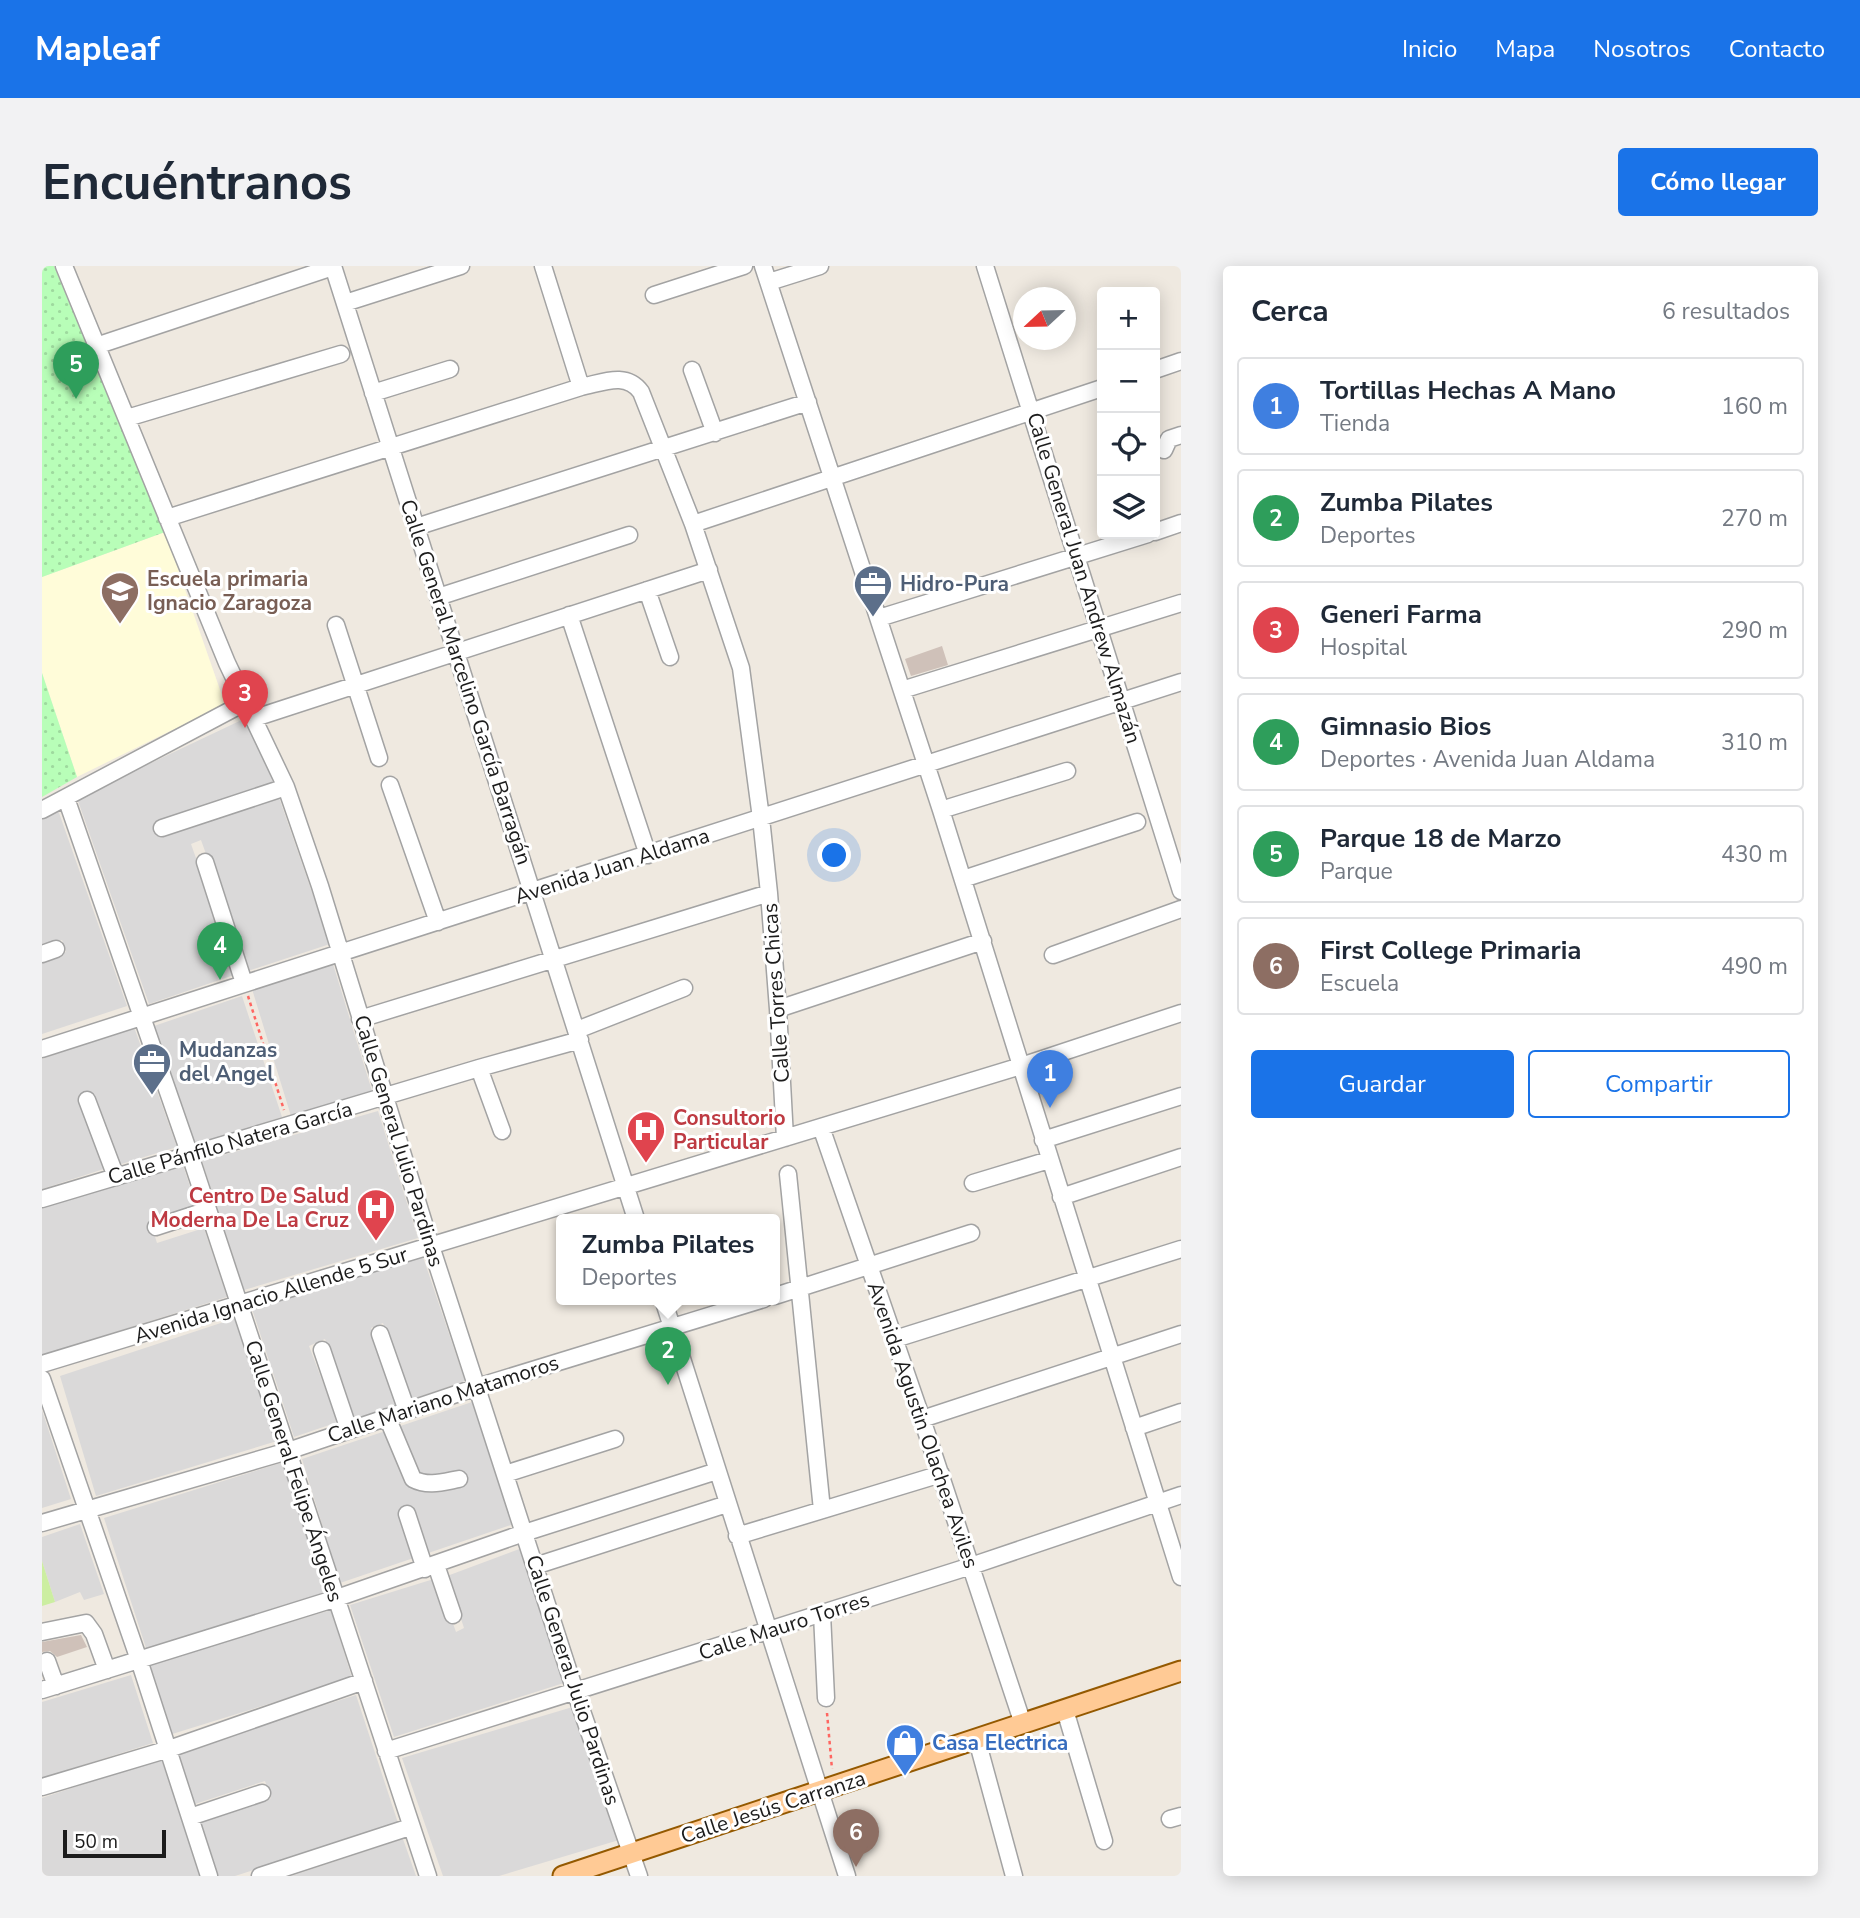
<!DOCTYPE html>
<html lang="es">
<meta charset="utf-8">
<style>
:root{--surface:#fff;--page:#f2f2f3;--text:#1f2937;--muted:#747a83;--line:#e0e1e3;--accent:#1a73e8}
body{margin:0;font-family:"Nunito Sans",sans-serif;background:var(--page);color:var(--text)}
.controls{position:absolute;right:21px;top:21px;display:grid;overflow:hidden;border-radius:7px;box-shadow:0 4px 18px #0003}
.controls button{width:63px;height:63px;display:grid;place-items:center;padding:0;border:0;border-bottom:2px solid var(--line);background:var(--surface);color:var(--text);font:35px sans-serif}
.compass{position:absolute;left:971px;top:21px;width:63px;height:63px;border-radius:50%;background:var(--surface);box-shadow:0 4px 18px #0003;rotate:248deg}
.scale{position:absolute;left:21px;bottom:18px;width:103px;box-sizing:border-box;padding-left:7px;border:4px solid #1c1c1c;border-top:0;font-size:19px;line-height:24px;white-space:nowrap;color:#1c1c1c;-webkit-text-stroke:5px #fff;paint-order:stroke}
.you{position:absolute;left:793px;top:590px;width:24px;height:24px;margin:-18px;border:5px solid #fff;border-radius:50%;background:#1a73e8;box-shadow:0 0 0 10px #1a73e833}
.badge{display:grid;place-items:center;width:46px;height:46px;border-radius:50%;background:var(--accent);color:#fff;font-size:23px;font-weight:700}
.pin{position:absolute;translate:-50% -58px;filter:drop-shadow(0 2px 4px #0008)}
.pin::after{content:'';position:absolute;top:37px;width:24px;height:21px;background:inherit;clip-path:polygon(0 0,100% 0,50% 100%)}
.popup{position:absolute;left:514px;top:948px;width:224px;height:91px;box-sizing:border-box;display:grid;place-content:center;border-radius:7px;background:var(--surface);filter:drop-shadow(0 2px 5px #0005);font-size:23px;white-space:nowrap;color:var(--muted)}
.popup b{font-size:26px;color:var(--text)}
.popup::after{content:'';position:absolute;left:50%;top:100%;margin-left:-14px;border:14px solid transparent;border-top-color:var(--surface)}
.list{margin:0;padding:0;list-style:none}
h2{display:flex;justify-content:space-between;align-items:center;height:91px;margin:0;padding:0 28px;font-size:30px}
h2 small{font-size:23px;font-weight:400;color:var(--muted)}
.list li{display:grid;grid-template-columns:46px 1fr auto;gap:21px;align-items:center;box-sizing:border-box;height:98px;margin:0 14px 14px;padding:0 14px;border:2px solid var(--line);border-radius:7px}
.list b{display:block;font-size:26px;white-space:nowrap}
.list p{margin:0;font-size:23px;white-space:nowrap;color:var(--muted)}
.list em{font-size:23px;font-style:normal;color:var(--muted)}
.actions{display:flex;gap:14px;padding:21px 28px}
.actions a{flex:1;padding:16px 0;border:2px solid var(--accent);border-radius:7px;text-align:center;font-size:24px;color:var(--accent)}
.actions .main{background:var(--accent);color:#fff}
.icon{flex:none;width:38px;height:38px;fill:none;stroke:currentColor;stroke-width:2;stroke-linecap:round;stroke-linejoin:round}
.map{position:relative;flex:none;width:1139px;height:1610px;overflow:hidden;border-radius:7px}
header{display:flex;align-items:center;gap:42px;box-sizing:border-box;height:98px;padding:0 35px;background:var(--accent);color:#fff}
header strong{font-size:33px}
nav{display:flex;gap:38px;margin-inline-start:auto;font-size:24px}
.intro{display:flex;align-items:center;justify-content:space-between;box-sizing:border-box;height:168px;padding:0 42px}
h1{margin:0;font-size:49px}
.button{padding:18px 32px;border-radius:7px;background:var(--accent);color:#fff;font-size:24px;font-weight:700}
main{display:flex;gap:42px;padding:0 42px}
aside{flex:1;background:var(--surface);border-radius:7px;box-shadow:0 4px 18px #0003}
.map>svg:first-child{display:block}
.residential{fill:#dad9d9}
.education{fill:#fffcd9}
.grass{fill:#cceea1}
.park{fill:url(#park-dots)}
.building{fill:#cfc1b9}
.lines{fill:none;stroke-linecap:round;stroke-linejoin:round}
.minor-casing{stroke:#a3a3a3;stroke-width:19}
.major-casing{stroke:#945900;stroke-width:23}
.path{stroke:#ff6661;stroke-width:2.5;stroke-dasharray:3.5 3.5;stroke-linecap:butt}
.minor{stroke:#fff;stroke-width:16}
.major{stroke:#ffca95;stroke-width:19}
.labels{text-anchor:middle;stroke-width:6;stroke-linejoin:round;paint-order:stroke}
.street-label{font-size:21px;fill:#1c1c1c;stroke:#fff}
.education-label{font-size:21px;font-weight:bold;fill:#785e54;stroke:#fff;text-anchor:start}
.service-label{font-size:21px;font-weight:bold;fill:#4e5e75;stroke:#fff;text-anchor:start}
.health-label{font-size:21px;font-weight:bold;fill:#be3a42;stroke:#fff;text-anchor:start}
.shop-label{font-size:21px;font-weight:bold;fill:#366cbe;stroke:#fff;text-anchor:start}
</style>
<header>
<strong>Mapleaf</strong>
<nav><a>Inicio</a><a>Mapa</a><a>Nosotros</a><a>Contacto</a></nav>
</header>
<div class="intro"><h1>Encuéntranos</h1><a class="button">Cómo llegar</a></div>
<main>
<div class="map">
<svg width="1139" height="1610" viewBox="0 0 1139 1610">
<defs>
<pattern id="park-dots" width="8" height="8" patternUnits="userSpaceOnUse" patternTransform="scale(1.75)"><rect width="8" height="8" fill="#b8feb8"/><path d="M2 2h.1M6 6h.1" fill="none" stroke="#9ed99e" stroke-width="1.8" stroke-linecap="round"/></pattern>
</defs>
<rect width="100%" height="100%" fill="#efe9e0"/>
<path class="residential" d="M206 451 233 520 288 678 206 705 159 574 149 578 195 708 107 738 35 532Z
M16 544 85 740 0 768V694L24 686 20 674 0 681V553Z
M291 698 330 825 249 850 210 723Z
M200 730 240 851 152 880 112 760Z
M92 761 135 881 76 899 46 825 39 828 65 902 0 923V793Z
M336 845 376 972 202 1024 160 895Z
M139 893 156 945 110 961 115 977 162 962 185 1031 0 1089V941Z
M381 991 423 1115 368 1134 341 1057 329 1062 356 1138 311 1154 283 1073 267 1080 296 1156 252 1171 210 1043Z
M194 1052 235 1175 54 1230 18 1110Z
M430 1136 472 1258 298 1317 260 1193Z
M0 1144 29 1233 0 1242Z
M242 1196 284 1326 104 1382 62 1252Z
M38 1258 62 1328 42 1334 38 1326 13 1336 0 1295V1271Z
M480 1282 525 1416 352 1471 308 1339 395 1312 414 1366 422 1362 405 1310Z
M289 1344 310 1412 127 1469 104 1399Z
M89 1409 111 1477 0 1512V1436Z
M314 1429 356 1557 193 1610H172L154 1556 229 1532 223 1515 150 1539 134 1487Z
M534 1440 577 1574 457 1610H401L360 1492Z
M119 1492 159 1610H0V1532Z
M361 1573 374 1610H249Z"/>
<path class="education" d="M123 266 183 438 35 511 0 407V311Z"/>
<path class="grass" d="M0 1295 13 1336 0 1340Z"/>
<path class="park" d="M0 0H12L123 266 0 311Z
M0 407 35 511 0 531Z"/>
<path class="building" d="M900 380 906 399 869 410 863 393Z
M39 1369 45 1381 15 1391 8 1385 0 1386V1376Z"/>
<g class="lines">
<g class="minor-casing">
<path id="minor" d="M22 0 185 397 244 521 278 620 389 980 533 1425 597 1610
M291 0 594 953
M501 0 539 121
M721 0 899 544 1139 1311
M943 0 1139 625
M727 16 778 0
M612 29 702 0
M303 37 419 0
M54 80 291 1
M650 104 673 167
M1113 104 1139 95
M331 127 408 103
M85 152 299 88
M1122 184 1127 173 1139 169
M125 252 539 121C560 117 584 105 599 126L651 258 699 402 719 552 727 627 736 743 743 872
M651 258 1060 122
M374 261 766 136
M1113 266 1139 257
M605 324 628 391
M396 331 587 269
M527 349 606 589
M837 352 1106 268
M294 359 337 492
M860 424 1139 337
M213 452 667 304
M348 519 396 656
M24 532 151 898 386 1610
M0 544 204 436
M899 544 1025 505
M120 562 244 521
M163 596 202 717
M921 613 1095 556
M0 688 14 683
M1011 689 1139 643
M736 743 941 675
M318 753 727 627
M535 764 642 722
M0 783 1139 416
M437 802 460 865
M45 834 74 911
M779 861 880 1153 981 1458
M1001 874 1139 830
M746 908 780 1244
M931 917 1007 894
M1019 931 1139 891
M0 933 437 802 538 774
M114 961 166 944
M733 1030 929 967
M621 1033 805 1610
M338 1068 365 1145
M853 1073 1139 983
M280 1084 307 1164
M0 1098 979 800 1139 747
M0 1113 97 1394 167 1610
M345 1151 371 1213C386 1221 401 1216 417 1213
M880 1153 1139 1068
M1092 1162 1139 1146
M463 1208 573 1173
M365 1248 383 1303
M0 1257 246 1185 435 1121 722 1033
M695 1270 899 1208
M394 1299 411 1349
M493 1300 685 1238
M780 1348 784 1432
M0 1366 44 1357 52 1368 65 1404
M5 1395 14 1420
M0 1424 295 1332 482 1267 675 1205
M1023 1444 1062 1575
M935 1474 972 1610
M344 1485 929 1300 1139 1229
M0 1521 127 1483 322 1415
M148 1551 220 1527
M1128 1553 1139 1550
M218 1610 368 1561"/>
</g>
<g class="major-casing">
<path id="major" d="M521 1610 1139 1405"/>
</g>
<path class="path" d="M206 730 242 844
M785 1447 790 1503"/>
<use href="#minor" class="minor"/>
<use href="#major" class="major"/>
</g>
<defs>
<g id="office-pin" transform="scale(2.0125)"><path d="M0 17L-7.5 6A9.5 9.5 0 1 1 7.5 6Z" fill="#5c6f8a" stroke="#fff"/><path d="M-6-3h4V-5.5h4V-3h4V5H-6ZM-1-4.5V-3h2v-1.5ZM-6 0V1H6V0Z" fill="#fff"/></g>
<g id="school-pin" transform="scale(2.0125)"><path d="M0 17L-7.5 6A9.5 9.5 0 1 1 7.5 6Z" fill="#8d6e63" stroke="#fff"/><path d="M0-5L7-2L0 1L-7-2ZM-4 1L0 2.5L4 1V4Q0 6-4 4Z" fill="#fff"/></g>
<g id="hospital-pin" transform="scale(2.0125)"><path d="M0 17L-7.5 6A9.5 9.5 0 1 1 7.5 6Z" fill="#e0444e" stroke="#fff"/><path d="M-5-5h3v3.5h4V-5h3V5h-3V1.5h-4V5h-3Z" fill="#fff"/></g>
<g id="shop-pin" transform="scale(2.0125)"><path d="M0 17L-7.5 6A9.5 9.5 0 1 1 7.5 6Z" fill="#3f7fe0" stroke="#fff"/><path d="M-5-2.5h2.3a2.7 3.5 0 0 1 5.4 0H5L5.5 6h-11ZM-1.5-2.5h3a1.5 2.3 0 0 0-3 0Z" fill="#fff"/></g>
</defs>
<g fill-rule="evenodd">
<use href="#office-pin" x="831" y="318"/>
<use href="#school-pin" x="78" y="325"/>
<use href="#office-pin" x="110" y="796"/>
<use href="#hospital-pin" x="604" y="864"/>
<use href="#hospital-pin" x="334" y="942"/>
<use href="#shop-pin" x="863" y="1477"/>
</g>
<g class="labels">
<g class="street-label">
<text transform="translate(1042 312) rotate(73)" y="7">Calle General Juan Andrew Almazán</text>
<text transform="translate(424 416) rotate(72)" y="7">Calle General Marcelino García Barragán</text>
<text transform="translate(570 600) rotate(-18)" y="7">Avenida Juan Aldama</text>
<text transform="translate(734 727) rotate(-94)" y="7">Calle Torres Chicas</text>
<text transform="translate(357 875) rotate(73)" y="7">Calle General Julio Pardinas</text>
<text transform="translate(188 877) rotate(-16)" y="7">Calle Pánfilo Natera García</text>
<text transform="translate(229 1029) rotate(-17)" y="7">Avenida Ignacio Allende 5 Sur</text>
<text transform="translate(401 1133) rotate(-18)" y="7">Calle Mariano Matamoros</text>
<text transform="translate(881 1159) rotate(71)" y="7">Avenida Agustin Olachea Aviles</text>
<text transform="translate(252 1205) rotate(72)" y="7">Calle General Felipe Ángeles</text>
<text transform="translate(742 1360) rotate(-18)" y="7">Calle Mauro Torres</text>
<text transform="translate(531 1414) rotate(72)" y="7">Calle General Julio Pardinas</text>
<text transform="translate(731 1541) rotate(-18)" y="7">Calle Jesús Carranza</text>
</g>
<g class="education-label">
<text x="105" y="320">Escuela primaria<tspan x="105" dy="24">Ignacio Zaragoza</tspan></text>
</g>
<g class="service-label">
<text x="858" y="325">Hidro-Pura</text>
<text x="137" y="791">Mudanzas<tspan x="137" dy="24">del Angel</tspan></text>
</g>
<g class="health-label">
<text x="631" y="859">Consultorio<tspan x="631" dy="24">Particular</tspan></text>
<text x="307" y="937" text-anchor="end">Centro De Salud<tspan x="307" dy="24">Moderna De La Cruz</tspan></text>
</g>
<g class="shop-label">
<text x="890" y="1484">Casa Electrica</text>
</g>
</g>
</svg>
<div class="controls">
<button>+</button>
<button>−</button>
<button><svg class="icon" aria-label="locate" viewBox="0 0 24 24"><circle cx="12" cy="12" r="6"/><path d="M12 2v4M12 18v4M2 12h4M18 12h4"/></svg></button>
<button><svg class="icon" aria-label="layers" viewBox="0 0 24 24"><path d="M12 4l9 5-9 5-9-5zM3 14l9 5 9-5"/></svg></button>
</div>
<svg class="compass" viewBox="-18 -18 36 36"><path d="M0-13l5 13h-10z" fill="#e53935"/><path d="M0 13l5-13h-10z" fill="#747a83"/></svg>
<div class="scale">50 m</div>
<div class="you"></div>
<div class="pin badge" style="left:1008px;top:842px;background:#3f7fe0">1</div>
<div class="pin badge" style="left:626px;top:1119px;background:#2e9e5b">2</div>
<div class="popup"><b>Zumba Pilates</b>Deportes</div>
<div class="pin badge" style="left:203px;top:462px;background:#e0444e">3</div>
<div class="pin badge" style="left:178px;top:714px;background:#2e9e5b">4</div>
<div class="pin badge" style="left:34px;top:133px;background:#2e9e5b">5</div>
<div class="pin badge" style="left:814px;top:1601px;background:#8d6e63">6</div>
</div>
<aside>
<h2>Cerca<small>6 resultados</small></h2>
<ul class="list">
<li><span class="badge" style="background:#3f7fe0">1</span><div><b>Tortillas Hechas A Mano</b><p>Tienda</p></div><em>160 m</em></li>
<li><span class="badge" style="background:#2e9e5b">2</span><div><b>Zumba Pilates</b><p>Deportes</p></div><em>270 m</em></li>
<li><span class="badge" style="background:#e0444e">3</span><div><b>Generi Farma</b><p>Hospital</p></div><em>290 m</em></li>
<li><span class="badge" style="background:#2e9e5b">4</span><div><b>Gimnasio Bios</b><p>Deportes · Avenida Juan Aldama</p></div><em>310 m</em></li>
<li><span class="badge" style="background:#2e9e5b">5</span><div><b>Parque 18 de Marzo</b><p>Parque</p></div><em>430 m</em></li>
<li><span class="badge" style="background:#8d6e63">6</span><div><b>First College Primaria</b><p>Escuela</p></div><em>490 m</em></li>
</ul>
<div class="actions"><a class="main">Guardar</a><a>Compartir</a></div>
</aside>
</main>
